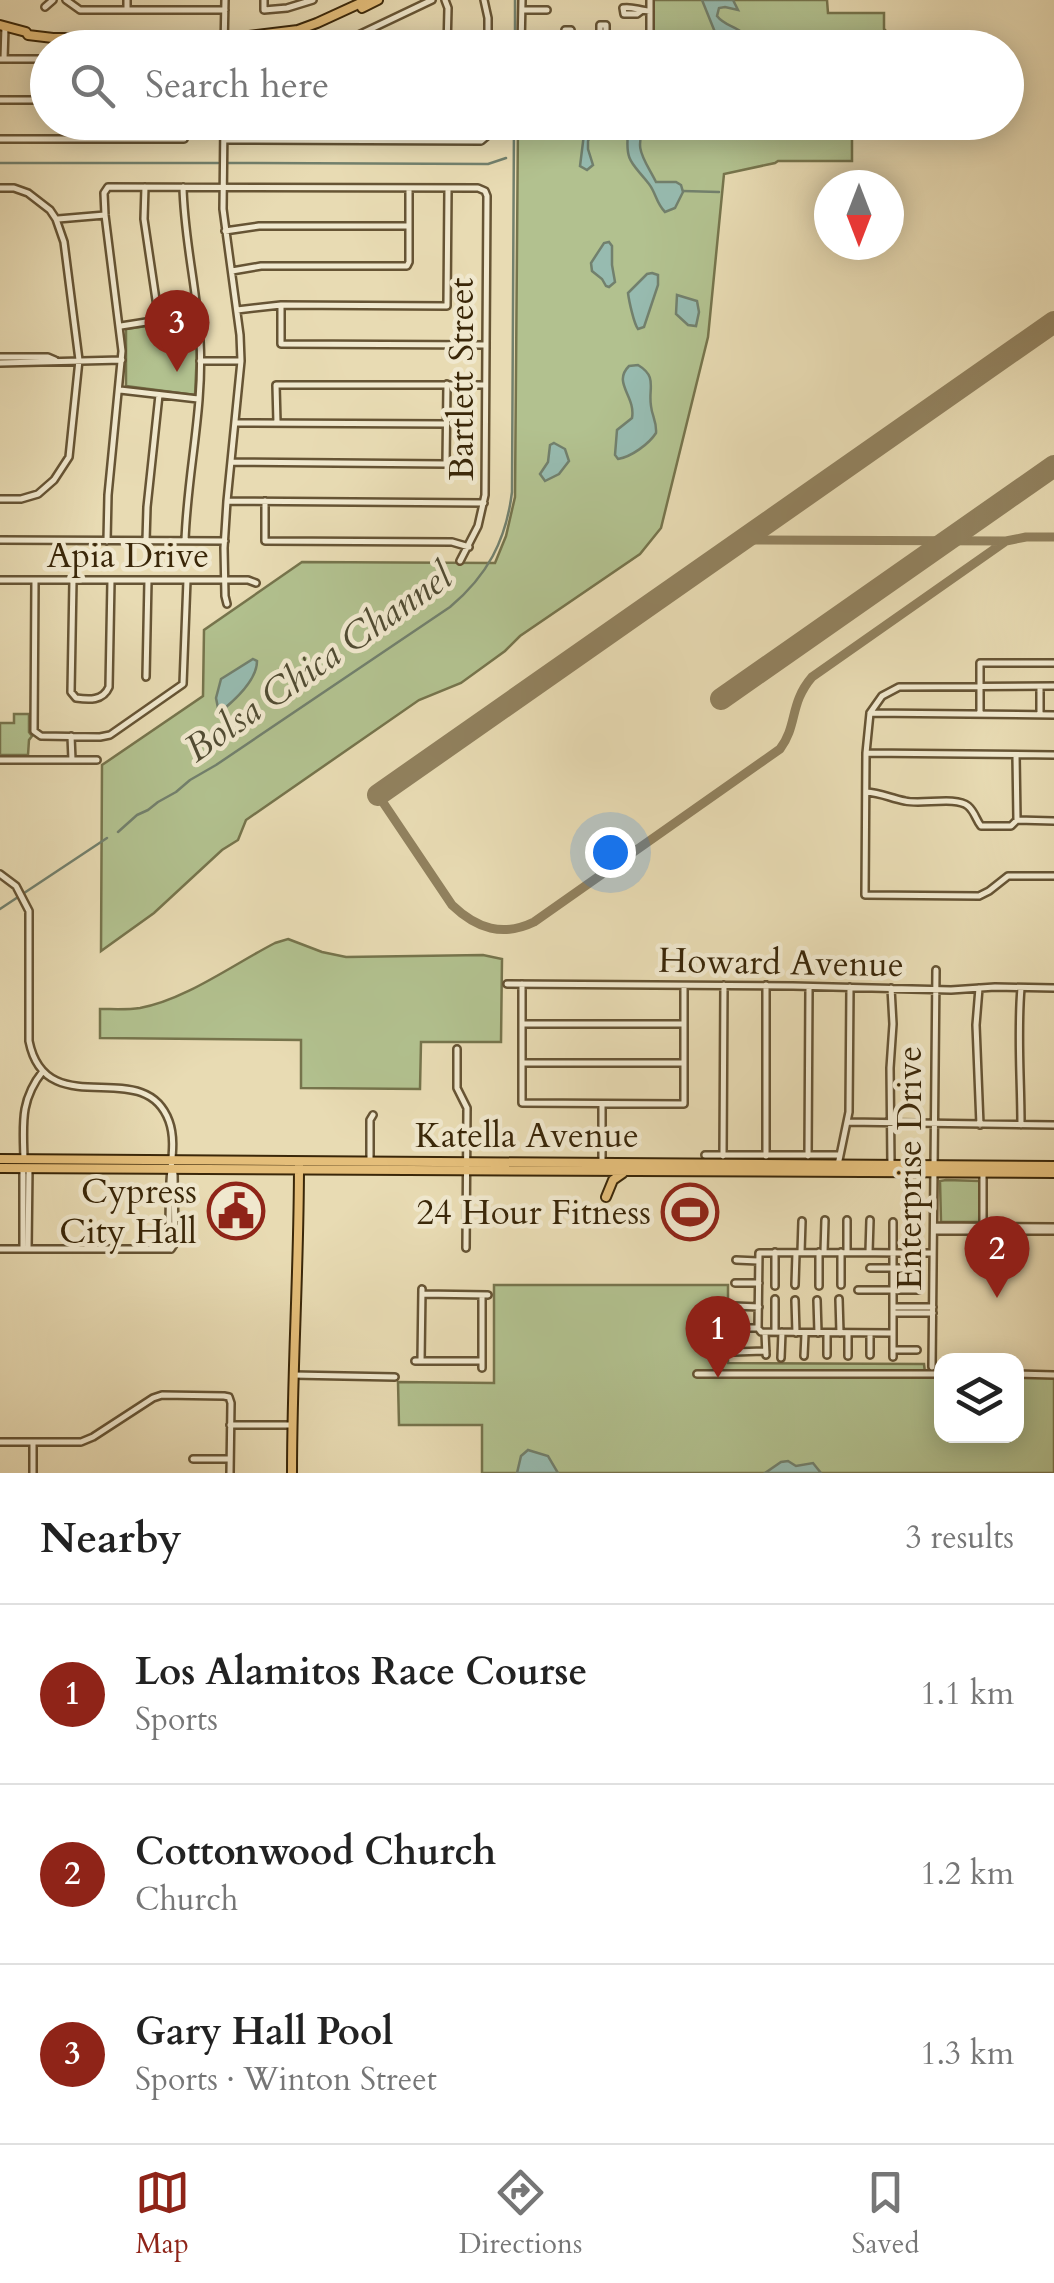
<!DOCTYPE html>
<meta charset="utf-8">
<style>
:root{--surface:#fff;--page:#f2f2f2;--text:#222;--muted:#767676;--line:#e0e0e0;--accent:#8f2418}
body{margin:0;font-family:Cardo,serif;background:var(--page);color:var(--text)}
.controls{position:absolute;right:30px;bottom:30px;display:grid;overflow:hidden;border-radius:20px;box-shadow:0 5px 25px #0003}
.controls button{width:90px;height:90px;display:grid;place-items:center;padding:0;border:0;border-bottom:2px solid var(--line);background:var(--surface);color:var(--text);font:50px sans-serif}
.compass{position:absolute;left:814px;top:170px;width:90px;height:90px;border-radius:50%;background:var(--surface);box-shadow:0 5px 25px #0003;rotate:180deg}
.you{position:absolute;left:610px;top:852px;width:35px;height:35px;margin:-25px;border:8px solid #fff;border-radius:50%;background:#1a73e8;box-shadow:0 0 0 15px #1a73e833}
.badge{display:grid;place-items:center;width:65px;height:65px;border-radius:50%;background:var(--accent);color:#fff;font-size:32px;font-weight:700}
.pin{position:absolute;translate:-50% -82px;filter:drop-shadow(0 2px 5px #0008)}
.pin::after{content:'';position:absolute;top:52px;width:35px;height:30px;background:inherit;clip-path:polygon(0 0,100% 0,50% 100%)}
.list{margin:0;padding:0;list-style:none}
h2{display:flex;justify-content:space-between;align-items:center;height:130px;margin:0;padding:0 40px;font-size:42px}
h2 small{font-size:32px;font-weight:400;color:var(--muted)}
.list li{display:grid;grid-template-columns:65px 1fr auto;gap:30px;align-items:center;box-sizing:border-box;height:180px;padding:0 40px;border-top:2px solid var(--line)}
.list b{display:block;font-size:38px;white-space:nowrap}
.list p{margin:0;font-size:32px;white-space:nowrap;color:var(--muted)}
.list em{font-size:32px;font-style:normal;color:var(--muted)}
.icon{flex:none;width:55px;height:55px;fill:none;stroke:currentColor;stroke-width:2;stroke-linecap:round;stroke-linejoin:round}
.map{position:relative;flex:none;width:1054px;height:1473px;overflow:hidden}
.search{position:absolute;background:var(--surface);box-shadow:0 5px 25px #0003;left:30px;right:30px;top:30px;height:110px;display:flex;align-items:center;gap:25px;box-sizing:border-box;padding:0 35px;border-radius:55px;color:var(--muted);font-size:38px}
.sheet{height:670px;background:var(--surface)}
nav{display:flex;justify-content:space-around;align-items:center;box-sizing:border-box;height:140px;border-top:2px solid var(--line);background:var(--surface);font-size:28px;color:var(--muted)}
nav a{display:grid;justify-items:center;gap:5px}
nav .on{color:var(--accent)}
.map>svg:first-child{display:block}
.green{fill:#b2c18f;stroke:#76744c;stroke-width:2.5}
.water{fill:#97bbb0;stroke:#72806d;stroke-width:2.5}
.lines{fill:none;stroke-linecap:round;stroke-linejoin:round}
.stream{stroke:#72806d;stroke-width:2.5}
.taxiway{stroke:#91815e;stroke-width:9}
.runway{stroke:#91815e;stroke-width:22}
.minor-casing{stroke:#665434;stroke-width:10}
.major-casing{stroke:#3a2709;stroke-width:12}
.minor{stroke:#f0e8ce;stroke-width:5}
.major{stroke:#e4be7a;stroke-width:8}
.labels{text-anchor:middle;stroke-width:9;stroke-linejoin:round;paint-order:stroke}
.street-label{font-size:35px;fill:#3a2709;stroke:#f0e8ce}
.poi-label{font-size:35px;fill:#3a2709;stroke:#f0e8ce;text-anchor:end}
.water-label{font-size:38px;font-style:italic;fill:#514c33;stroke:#f0e8ce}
</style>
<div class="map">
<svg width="1054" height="1473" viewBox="0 0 1054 1473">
<rect width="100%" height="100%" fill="#e8dbb3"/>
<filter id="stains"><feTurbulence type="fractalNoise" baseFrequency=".002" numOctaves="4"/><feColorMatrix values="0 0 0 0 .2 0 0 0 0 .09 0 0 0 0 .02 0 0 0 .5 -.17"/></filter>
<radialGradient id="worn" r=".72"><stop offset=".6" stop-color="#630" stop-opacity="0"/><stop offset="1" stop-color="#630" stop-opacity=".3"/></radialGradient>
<path class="green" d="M652 0H827L828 13H884V29L887 32V38H783L782 46 945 45 952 48H652Z
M840 122 852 132V161H778L775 163 724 174 708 337 661 528 640 554 520 636 505 651 461 683 419 700 246 820 238 840 222 850 154 913 101 951 102 765 203 696 204 630 302 562 495 563 506 536 515 497 518 123Z
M194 319 197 352 195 395 126 386V329Z
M14 714H29V732L32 736 29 740 28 755H0V723H14Z
M288 939 322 952 346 957 483 955 502 959 501 1042H421L420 1089 301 1088V1040L100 1038V1009C113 1009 127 1010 140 1008 185 1000 234 964 275 943Z
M946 1180 980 1181V1222H941L940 1181Z
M494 1285H728V1363L924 1364 925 1373H941L942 1436H1016L1017 1373H1054V1473H482V1425H399L398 1382 494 1383Z"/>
<path class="water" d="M702 0H733L738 10 725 7 719 8 717 16C726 28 742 26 748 41L744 47H721Z
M595 123H647C632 148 644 158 656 182H676L681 185 683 192 675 208 665 212C656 203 656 193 649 184 633 163 625 163 628 133L620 125 608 124 591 135 588 141V149L593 165 587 170 580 166 584 134Z
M609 242 612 246V265L615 282 609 287 606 286 602 279 592 271 591 263 604 243Z
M652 273 658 275V285L644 327 638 329C634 324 629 301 628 293L647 274Z
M677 295 697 301 699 312 696 326 688 325 676 314Z
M638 365C658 377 648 388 651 406 652 416 657 422 656 433 649 444 631 457 618 459L615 455 617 430 632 418C636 396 612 383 629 366Z
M554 443 565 449 569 461 559 474 545 481 540 474 548 462 550 445Z
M253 659 257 661C257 679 238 697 225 708H218L216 698 221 679Z
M528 1450 548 1456 558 1473H517L521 1456Z
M788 1461 796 1466 813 1463 821 1473H765L781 1462Z"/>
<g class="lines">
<path class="stream" d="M515 48V0
M0 163H218
M228 163 488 164 506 158
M683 191 719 192
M118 832 137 815 148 810 158 802 176 792 190 780 216 765 450 607C487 576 506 541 512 492L514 122
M0 909 107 838"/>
<path class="taxiway" d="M742 540 1006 541 1026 537H1054
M378 795 452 905C477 929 503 937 534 922L780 749C798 725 789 704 812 677L1006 541"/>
<path class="runway" d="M721 699 1054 466
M378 795 1054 322"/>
<g class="minor-casing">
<path id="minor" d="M66 0 80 10H225
M127 0V10
M264 0V10L287 8 313 0
M445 0 448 8 447 48
M484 0 488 18V48
M45 7 53 0
M522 10H547
M641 11 637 14H624L623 8C632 6 640 11 650 11
M603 42 606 40V25H600V40L603 42V48
M224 48 225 0
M331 48 432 0
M521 48 522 0
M569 48 571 30H565V40L570 42
M650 48V0
M0 59H48
M4 59 5 27
M0 100H48
M224 122 223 209 240 335 241 361 227 501 224 548 225 596 227 604
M449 122V141
M0 139H184V122
M224 140 481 141 487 136 488 122
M145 187 144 219 159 320
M183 187C184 239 197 289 200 341 204 407 187 475 185 541
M0 188H14L28 193 50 210 56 219 64 242 79 360 69 457 54 480 38 494 21 499H0
M58 219 105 215
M225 231 259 226H409
M232 271 261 266H407L409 262V188
M281 307V344L486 345
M237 310 281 305 447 306 448 189
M121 326 197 314
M0 357H48L55 360
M200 361H241
M0 363 122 360
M120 390 198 399
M236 423 447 424
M277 423 276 385H485
M231 462 446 464 447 384
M227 501 484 503
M265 501V541L452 542 469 547
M0 540 225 541
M107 541 108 495 122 351 105 215 104 193 108 187 478 188 485 191 487 196 485 495 478 526 460 561
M146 541 147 507 159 395
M0 580H248L256 583
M35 580 34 731 41 736 100 737 110 735 183 684 187 580
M73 580 71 692 76 698C89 700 103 701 109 687L111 580
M146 677 148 580
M870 713 882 696 899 687 1054 686
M980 714V663H1054
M1040 714V687
M1054 715 870 713 866 753 865 895 979 896 989 891 1008 876H1054
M71 736 72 760
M866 753 1054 755
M0 760H97
M866 792C881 793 890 798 905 801 921 805 956 796 968 806 975 812 976 820 981 826H1011L1017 820 1016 755
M1017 820 1054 821
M0 874 16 886 29 911V1041C46 1126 144 1053 169 1121 176 1140 171 1162 170 1182 169 1202 169 1223 169 1243L171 1249
M507 984 793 986 951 990 995 987 1054 988
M522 984V1103L684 1104V988
M766 985V1156
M891 988 893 1024 890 1068 891 1165
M979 988 976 1025 980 1125
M522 1024H684
M457 1049V1088L467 1108 466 1248
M522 1063H684
M847 1122 1054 1125
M1021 1125C1021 1079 1017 1034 1021 988
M705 1155H840
M723 1156 724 985
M808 1156 809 989
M24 1159C23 1123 20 1100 43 1071
M370 1161V1120L373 1115
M602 1161V1104
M838 1165 849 1112 850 987
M915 1220V1253
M893 1222C893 1259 893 1296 893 1333L761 1332 758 1328 759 1253C817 1252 875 1253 933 1253
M934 1226 1054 1227
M983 1228V1174
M934 1231H1054
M0 1249H171
M23 1249V1168
M28 1249 29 1168
M171 1249 175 1243 174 1174
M801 1252 802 1221
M824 1252 825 1220
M847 1252V1220
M869 1252 870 1220
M736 1260 758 1261
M870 1268H920
M735 1283H759
M795 1285 796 1253
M841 1285V1252
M775 1286V1252
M819 1286V1252
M858 1290H919
M422 1294 488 1295
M839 1299 840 1333
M795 1300 796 1333
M817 1300 818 1333
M734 1306 759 1307
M893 1307H933
M893 1313H933
M735 1328H758
M775 1332V1299
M765 1333 766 1355
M827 1333V1355
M870 1333V1355
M893 1333V1357
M848 1334V1356
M893 1350H917
M734 1352 766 1351
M804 1356 805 1334
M781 1358 782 1332
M415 1361H482
M421 1361 422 1289
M932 1367 936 970
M482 1368V1295
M697 1374H942
M1016 1374 1054 1375
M293 1375 395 1377
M230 1425H292
M0 1442H81L93 1437 153 1398 162 1395 224 1396 229 1397 231 1403 230 1473
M193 1459H230
M33 1473V1442"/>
</g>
<g class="major-casing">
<path id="major" d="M362 8 378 0
M0 25 26 32 28 35 53 38H197L202 36H249L298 30 317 23 367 0
M0 1159 1054 1166
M0 1168 1054 1173
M606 1197 613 1180 623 1173
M292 1473C292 1370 299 1268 299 1165"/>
</g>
<use href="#minor" class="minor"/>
<use href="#major" class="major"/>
</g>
<defs>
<g id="civic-ring" transform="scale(2.875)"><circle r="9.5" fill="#f0e8ce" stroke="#8f2418" stroke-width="1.5"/><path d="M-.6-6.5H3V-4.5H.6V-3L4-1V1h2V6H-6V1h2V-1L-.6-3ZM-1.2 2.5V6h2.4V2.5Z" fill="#8f2418"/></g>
<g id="stadium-ring" transform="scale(2.875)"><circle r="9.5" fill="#f0e8ce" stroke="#8f2418" stroke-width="1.5"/><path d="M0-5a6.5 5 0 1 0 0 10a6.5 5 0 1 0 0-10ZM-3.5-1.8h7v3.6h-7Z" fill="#8f2418"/></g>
</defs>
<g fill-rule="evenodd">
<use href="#civic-ring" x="236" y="1211"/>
<use href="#stadium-ring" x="690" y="1212"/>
</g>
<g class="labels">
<g class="street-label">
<text transform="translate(461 379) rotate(-90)" y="12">Bartlett Street</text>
<text x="128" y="567">Apia Drive</text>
<text transform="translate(781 962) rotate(1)" y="12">Howard Avenue</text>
<text x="527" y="1147">Katella Avenue</text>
<text transform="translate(909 1168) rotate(-90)" y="12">Enterprise Drive</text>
</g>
<g class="poi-label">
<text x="197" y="1203">Cypress<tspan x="197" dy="40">City Hall</tspan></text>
<text x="651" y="1224">24 Hour Fitness</text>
</g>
<g class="water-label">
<text transform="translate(318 662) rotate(-35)" y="13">Bolsa Chica Channel</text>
</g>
</g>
<rect width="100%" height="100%" filter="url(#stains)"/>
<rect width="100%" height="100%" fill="url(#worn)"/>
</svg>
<div class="controls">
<button><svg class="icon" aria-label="layers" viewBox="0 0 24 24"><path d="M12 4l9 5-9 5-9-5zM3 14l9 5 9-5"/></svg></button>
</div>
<svg class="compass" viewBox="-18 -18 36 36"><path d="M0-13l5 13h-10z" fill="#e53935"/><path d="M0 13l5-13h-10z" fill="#767676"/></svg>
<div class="you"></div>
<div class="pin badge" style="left:718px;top:1378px">1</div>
<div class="pin badge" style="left:997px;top:1298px">2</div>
<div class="pin badge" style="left:177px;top:372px">3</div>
<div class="search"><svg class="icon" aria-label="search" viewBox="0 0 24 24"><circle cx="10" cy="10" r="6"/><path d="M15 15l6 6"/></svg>Search here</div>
</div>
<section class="sheet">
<h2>Nearby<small>3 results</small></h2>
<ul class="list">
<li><span class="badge">1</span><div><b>Los Alamitos Race Course</b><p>Sports</p></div><em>1.1 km</em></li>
<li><span class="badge">2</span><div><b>Cottonwood Church</b><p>Church</p></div><em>1.2 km</em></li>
<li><span class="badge">3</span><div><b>Gary Hall Pool</b><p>Sports · Winton Street</p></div><em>1.3 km</em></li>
</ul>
</section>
<nav>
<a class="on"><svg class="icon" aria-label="map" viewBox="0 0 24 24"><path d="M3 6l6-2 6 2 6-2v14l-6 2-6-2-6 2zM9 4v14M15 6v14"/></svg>Map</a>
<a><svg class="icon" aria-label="directions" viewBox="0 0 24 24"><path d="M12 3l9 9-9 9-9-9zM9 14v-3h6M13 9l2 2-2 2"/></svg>Directions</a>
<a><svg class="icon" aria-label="saved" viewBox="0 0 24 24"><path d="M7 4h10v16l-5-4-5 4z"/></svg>Saved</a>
</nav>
